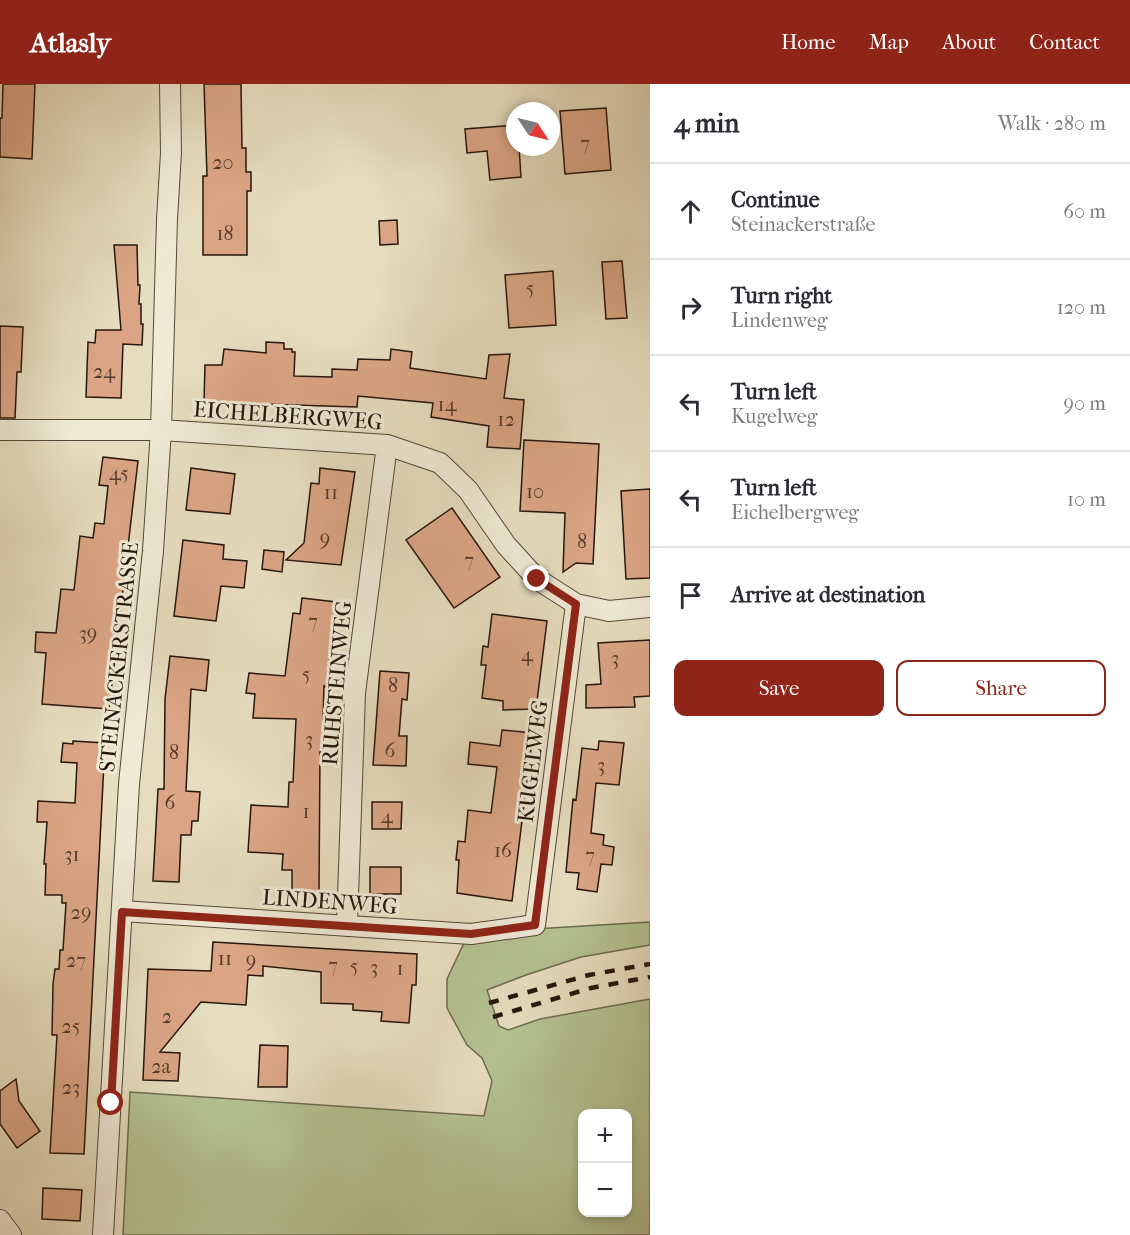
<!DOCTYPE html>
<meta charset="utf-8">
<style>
:root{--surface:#fff;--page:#f7f7f7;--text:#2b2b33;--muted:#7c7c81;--line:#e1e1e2;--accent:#8f2418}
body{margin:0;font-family:"IM FELL French Canon",serif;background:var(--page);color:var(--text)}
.controls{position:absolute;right:18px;bottom:18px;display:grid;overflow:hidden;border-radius:12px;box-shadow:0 3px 9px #0003}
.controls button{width:54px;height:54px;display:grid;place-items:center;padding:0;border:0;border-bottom:2px solid var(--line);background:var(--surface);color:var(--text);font:30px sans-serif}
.compass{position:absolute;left:506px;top:18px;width:54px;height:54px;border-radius:50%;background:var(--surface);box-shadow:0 3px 9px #0003;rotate:125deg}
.stop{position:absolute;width:18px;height:18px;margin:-14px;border:4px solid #8f2418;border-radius:50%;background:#fff}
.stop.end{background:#8f2418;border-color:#fff;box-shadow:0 2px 6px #0008}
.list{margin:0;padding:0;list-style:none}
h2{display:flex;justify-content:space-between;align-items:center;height:78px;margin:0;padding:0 24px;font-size:26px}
h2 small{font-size:20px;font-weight:400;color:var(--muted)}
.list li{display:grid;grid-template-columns:39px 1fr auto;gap:18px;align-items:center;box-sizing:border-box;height:96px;padding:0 24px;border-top:2px solid var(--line)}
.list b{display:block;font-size:22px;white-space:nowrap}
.list p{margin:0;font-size:20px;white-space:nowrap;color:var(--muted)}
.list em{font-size:20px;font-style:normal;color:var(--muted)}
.actions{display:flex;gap:12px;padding:18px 24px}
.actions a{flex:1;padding:14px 0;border:2px solid var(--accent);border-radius:12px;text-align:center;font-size:21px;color:var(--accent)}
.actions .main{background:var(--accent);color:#fff}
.icon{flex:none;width:33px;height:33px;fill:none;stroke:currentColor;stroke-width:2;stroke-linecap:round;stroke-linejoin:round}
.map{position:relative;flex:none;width:650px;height:1151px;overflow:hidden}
header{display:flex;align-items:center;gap:36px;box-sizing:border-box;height:84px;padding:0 30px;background:var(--accent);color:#fff}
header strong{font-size:28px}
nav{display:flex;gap:33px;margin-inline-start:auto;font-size:21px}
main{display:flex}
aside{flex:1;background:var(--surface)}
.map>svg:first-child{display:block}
.green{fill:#b4c192;stroke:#6d6c4f;stroke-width:1.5;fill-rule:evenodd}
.building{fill:#dba585;stroke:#26160c;stroke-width:1.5}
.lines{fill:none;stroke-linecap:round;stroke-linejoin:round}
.minor-casing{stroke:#564838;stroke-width:22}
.minor{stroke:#efe9d5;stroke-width:20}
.rail{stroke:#26160c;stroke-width:4.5;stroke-dasharray:10 10;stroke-linecap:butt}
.route{stroke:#8f2418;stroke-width:8}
.labels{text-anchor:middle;stroke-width:6;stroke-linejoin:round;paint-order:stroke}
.number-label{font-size:20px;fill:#533a2a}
.street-label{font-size:22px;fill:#26160c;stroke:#efe9d5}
</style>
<header>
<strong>Atlasly</strong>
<nav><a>Home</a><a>Map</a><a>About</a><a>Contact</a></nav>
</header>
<main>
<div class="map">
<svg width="650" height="1151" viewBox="0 0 650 1151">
<rect width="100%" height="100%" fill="#e6ddbe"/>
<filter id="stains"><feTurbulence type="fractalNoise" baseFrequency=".00333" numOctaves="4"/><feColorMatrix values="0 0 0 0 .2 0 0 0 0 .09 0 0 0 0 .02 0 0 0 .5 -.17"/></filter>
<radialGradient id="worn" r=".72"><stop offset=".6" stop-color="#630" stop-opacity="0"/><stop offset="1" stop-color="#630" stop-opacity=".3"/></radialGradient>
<path class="green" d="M650 838V861L581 873 526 891 487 906 499 942 508 946 540 935 650 915V1151H123L130 1008 484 1032 492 997 482 974 467 961 447 924V895L464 859 534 845ZM582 1030H628V1128H582Z"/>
<path class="building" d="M3 0H35L32 75 0 73V34H2Z
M204 0H241L242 64H246V88H251V107H247V171H203V92H207Z
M606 24 611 86 565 90 560 27Z
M515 41V63H519L521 93 490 96 487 67 467 69 465 45Z
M397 136 398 160 380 161 379 137Z
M114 161H137L138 201H140L139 220H141V240H143L142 261 123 260 121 314 86 313 88 258 95 259 96 246H121Z
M622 177 627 234 606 235 602 178Z
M553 187 556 241 509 244 505 191Z
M0 242 23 243 21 288H17L15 334H0Z
M266 258 284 259V265H292V268H295L294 292 332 293V285L357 286 358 275 390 276 391 265 412 268 410 284 486 295 489 271 510 270 504 314 524 316 520 365 487 363 489 342 431 333 433 319 358 312 357 323 204 318 205 281H222L224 265 266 269Z
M524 356 599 360 593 480 576 479 563 488 565 429 520 427Z
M103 373 138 377 109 625 42 620 46 569 35 568 36 548 56 549 61 505 74 506 80 452 93 454 95 439 104 440 108 402 99 401Z
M191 384 235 390 230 430 186 426Z
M320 384 355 388 341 481 286 476 304 459 311 399 319 400Z
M650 405V494L626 495 621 407Z
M452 424 500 493 454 524 406 456Z
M183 456 224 461 223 475 247 477 244 504 221 502 216 537 174 532Z
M264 466 284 468 282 488 262 485Z
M302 514 336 518 326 603 324 602 322 668H320L319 808 292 809V786H282L283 770 248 768 251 721 288 723 289 698H293L296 635 253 634 255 610 246 609 249 589 285 592 293 529 300 530Z
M492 530 547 537 536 625 503 626V617L482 614 486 581H481L483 562 488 563Z
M650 556V612L634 613 635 623 586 624V601L601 600 598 559Z
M170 572 209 576 206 607 191 605 186 707 200 708 198 737H192L191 751H181L179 798 153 797 158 705H164L165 615Z
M380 587 409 589 407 616 402 615 399 652H407L406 682 373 681Z
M502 646 533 649 512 817 457 809 459 776H456L458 757 465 758 468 726 491 729 497 683 468 680 470 658 500 662Z
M73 657 105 659 84 1070 50 1069 57 951H52L53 900 55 885H59L60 866H63L66 819H62V811H45L46 780H44L47 738H37L38 717 75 719 77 679 61 678 63 659 73 660Z
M599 657 624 659 619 701 596 699 591 749 604 751 603 761 614 763 612 781 601 780 597 808 577 805 579 789 566 788 573 715 576 716 582 664 598 666Z
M372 718H402L401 745H372Z
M370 783H401V810H370Z
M213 858 417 870 416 901H412L409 939 381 937 382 928 353 926V920L321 919V888L263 882V892L248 891 246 921 201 918 160 968 180 969 178 997 143 996 148 885 211 887Z
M260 961 288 962 287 1003H258Z
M16 995 19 1017 40 1047 17 1064 0 1040V1007Z
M43 1104 82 1106 80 1137 42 1135Z"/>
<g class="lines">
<g class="minor-casing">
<path id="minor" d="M0 346H161L387 361 440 379 468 406 506 461 537 495 576 520 609 527 650 523
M122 827 471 850 535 841 576 520
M347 842 355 609 387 361
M0 1136 11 1151
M103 1151 129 700 153 467 161 346 167 135 171 69 170 0"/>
</g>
<use href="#minor" class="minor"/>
<path class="rail" d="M489 919 589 891 650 880
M493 933 591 904 650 893"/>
</g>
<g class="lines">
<path class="route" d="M111 1019 122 828 471 850 535 841 576 520 537 495"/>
</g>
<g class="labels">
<g class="number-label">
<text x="585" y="66">7</text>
<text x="223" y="85">20</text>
<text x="225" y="156">18</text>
<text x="530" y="211">5</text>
<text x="104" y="294">24</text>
<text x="447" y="327">14</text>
<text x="506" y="342">12</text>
<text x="119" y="396">45</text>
<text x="535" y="414">10</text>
<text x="331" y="415">11</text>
<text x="325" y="461">9</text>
<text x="582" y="464">8</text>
<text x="469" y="483">7</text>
<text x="313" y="544">7</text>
<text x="88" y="556">39</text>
<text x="527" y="577">4</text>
<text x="615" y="581">3</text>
<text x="306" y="597">5</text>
<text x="393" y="608">8</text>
<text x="309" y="662">3</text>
<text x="390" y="673">6</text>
<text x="174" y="675">8</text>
<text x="601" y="688">3</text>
<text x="170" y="725">6</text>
<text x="306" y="734">1</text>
<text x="387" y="739">4</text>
<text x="503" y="773">16</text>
<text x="72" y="777">31</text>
<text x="590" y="778">7</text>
<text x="81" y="835">29</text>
<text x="225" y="881">11</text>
<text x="76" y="883">27</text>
<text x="251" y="883">9</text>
<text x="333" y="888">7</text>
<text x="354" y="889">5</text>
<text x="374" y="890">3</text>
<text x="400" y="891">1</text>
<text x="167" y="939">2</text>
<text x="71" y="949">25</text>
<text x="161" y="989">2a</text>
<text x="71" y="1010">23</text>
</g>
<g class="street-label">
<text transform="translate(288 331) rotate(4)" y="8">EICHELBERGWEG</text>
<text transform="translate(118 573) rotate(-84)" y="8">STEINACKERSTRASSE</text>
<text transform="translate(336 599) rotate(-85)" y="8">RUHSTEINWEG</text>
<text transform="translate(532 677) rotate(-83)" y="8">KUGELWEG</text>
<text transform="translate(330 817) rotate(4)" y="8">LINDENWEG</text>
</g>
</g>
<rect width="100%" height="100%" filter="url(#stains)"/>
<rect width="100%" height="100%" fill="url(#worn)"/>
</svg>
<div class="controls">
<button>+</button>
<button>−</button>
</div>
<svg class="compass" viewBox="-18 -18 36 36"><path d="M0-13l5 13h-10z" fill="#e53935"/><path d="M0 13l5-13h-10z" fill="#7c7c81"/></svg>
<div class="stop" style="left:111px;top:1019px"></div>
<div class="stop end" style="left:537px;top:495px"></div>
</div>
<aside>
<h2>4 min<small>Walk · 280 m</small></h2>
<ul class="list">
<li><svg class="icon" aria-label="ahead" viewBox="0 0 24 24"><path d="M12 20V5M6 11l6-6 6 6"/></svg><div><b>Continue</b><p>Steinackerstraße</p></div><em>60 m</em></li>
<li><svg class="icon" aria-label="right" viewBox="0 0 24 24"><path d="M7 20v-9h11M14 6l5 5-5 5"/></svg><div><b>Turn right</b><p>Lindenweg</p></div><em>120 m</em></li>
<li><svg class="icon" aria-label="left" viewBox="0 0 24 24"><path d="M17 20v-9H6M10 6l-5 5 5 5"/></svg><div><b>Turn left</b><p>Kugelweg</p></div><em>90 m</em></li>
<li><svg class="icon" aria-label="left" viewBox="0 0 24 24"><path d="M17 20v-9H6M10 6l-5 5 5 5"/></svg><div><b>Turn left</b><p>Eichelbergweg</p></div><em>10 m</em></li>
<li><svg class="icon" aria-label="arrive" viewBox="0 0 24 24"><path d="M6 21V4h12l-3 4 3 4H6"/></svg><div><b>Arrive at destination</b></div></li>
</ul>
<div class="actions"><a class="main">Save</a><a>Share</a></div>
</aside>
</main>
